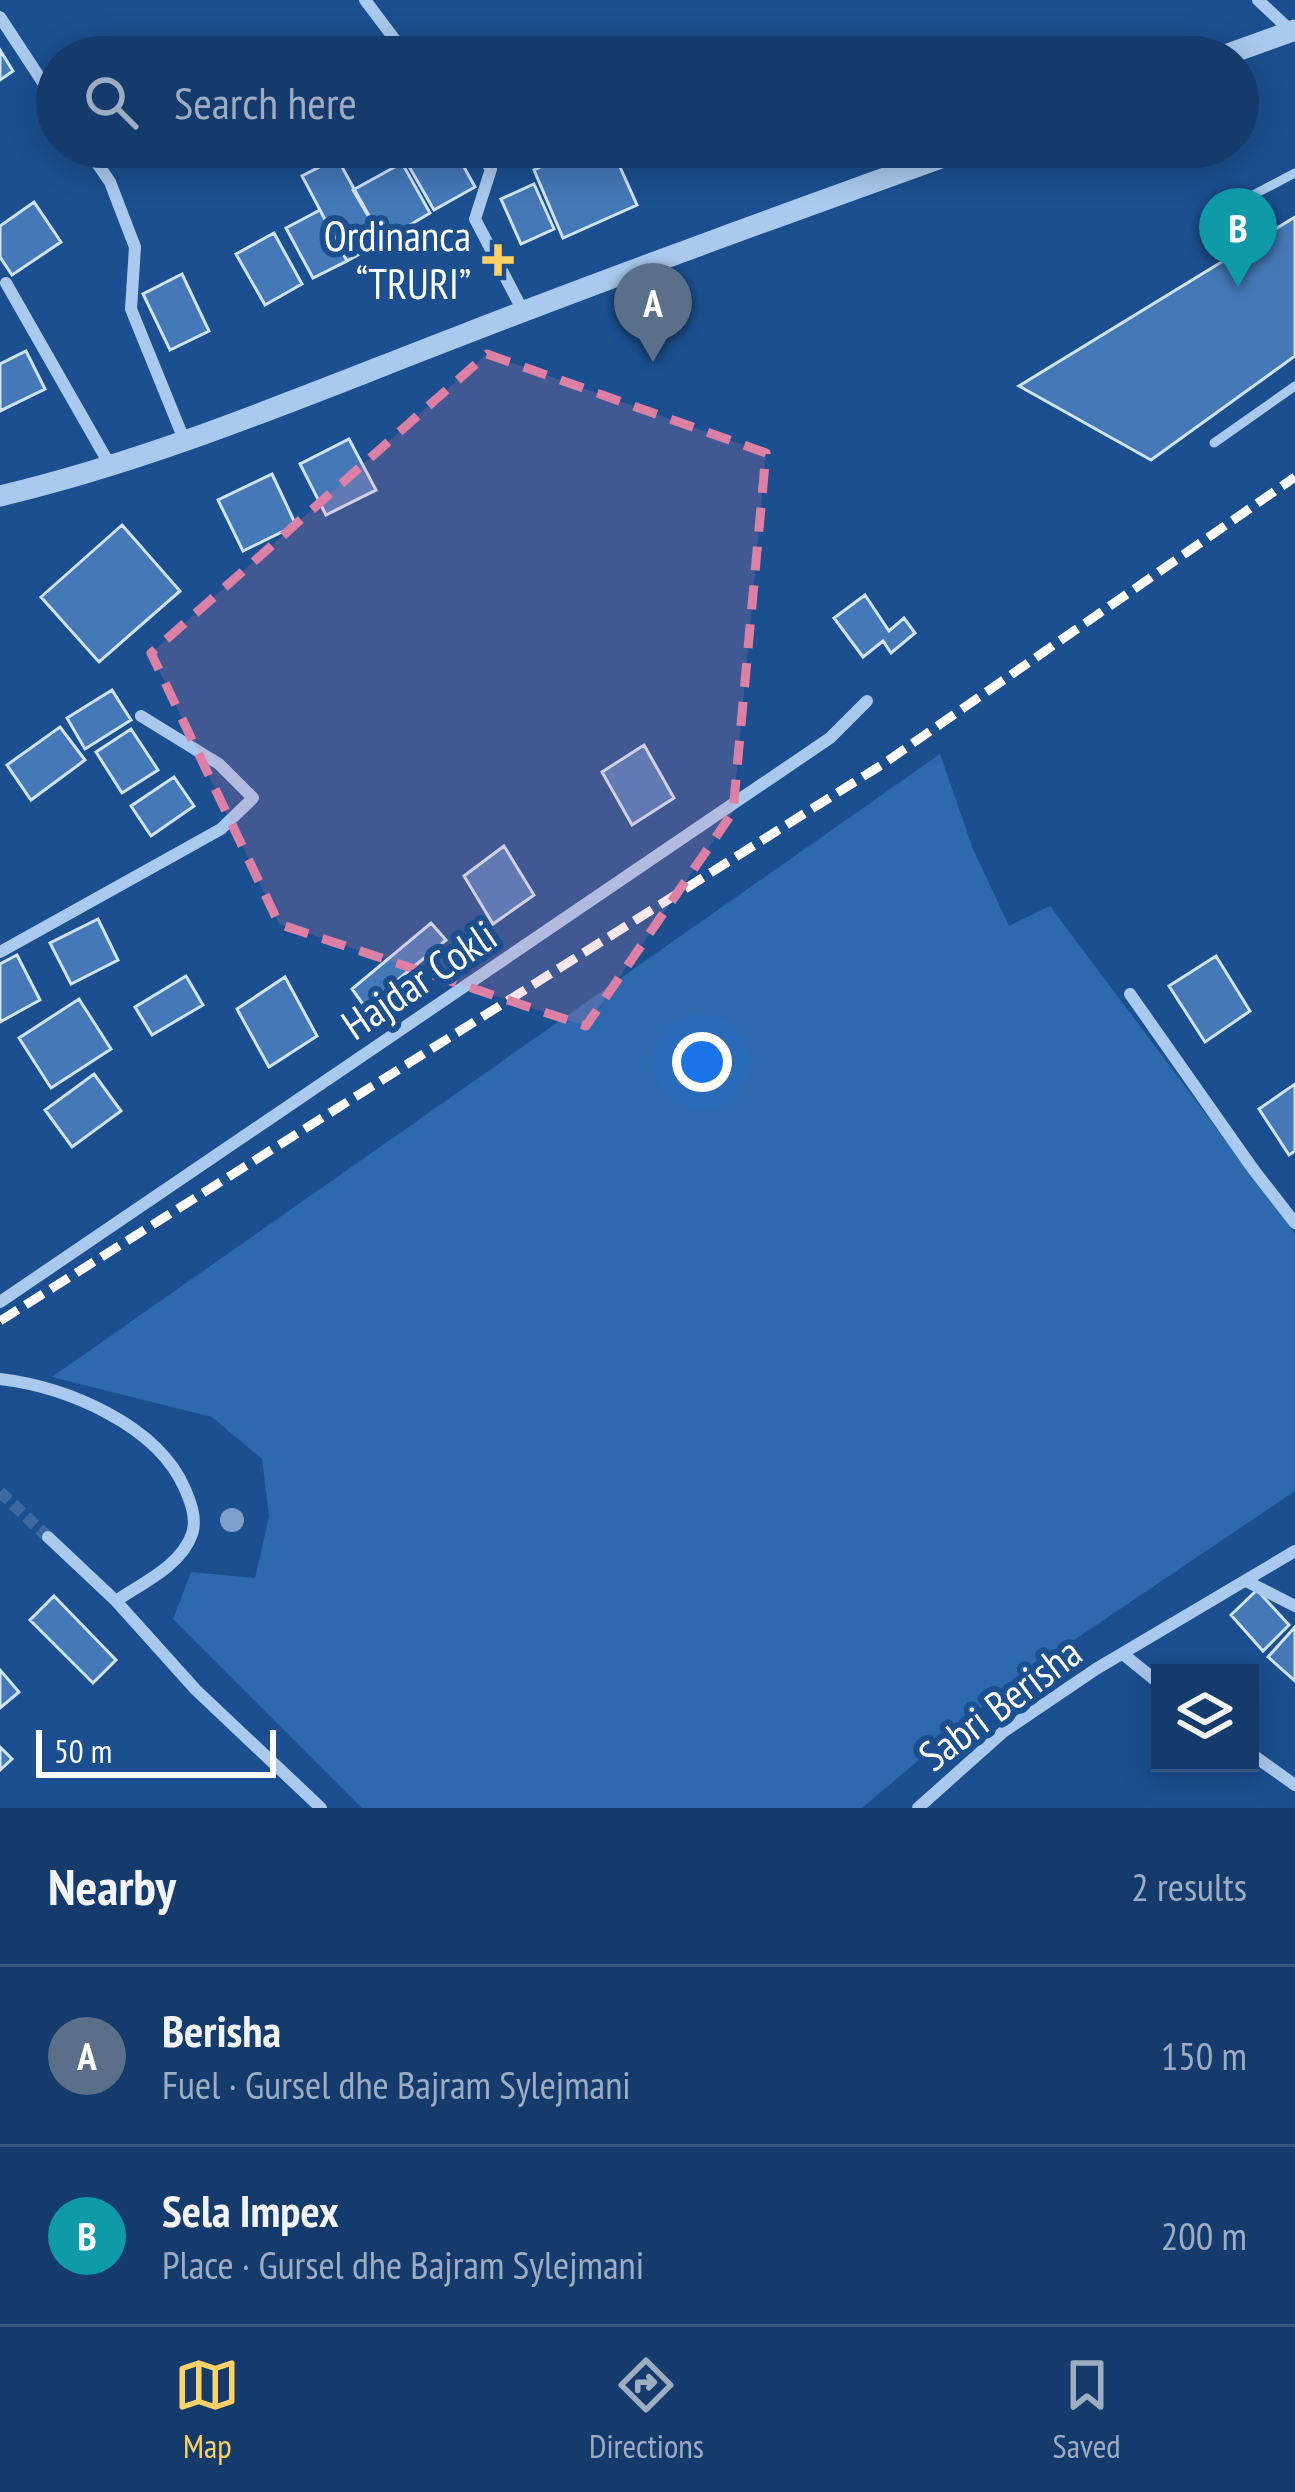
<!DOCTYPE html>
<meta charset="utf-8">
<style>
:root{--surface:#143b6b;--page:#214673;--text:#f1f3f6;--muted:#9dadc1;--line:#33557e;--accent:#ffd166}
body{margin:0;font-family:"PT Sans Narrow",sans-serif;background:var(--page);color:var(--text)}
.controls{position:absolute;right:36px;bottom:36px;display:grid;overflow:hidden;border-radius:0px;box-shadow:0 6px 30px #0003}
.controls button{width:108px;height:108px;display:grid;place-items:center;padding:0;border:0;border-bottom:3px solid var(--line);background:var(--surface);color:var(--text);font:60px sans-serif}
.scale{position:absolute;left:36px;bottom:30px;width:240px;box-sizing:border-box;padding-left:12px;border:6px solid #fff;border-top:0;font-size:33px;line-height:42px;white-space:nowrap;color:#fff;-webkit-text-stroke:9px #1b4f8f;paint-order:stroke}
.you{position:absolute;left:702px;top:1062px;width:42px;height:42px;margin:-30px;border:9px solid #fff;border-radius:50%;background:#1a73e8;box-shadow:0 0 0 18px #1a73e833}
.badge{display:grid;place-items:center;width:78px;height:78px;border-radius:50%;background:var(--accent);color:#fff;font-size:39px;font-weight:700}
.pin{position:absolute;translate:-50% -99px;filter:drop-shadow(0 3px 6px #0008)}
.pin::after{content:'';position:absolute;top:63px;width:42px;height:36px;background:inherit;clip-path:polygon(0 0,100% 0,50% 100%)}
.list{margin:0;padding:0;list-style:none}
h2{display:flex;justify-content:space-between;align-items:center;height:156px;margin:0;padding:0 48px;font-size:51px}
h2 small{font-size:39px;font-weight:400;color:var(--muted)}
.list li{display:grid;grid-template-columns:78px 1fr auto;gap:36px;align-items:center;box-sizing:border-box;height:180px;padding:0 48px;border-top:3px solid var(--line)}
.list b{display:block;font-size:45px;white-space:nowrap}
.list p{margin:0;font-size:39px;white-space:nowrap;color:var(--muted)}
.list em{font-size:39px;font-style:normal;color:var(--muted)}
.icon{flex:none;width:66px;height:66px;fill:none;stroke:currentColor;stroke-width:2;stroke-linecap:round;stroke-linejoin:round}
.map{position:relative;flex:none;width:1295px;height:1808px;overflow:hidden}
.search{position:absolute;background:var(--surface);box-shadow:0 6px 30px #0003;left:36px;right:36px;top:36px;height:132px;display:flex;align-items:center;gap:30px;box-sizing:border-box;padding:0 42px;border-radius:66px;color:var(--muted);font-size:45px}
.sheet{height:516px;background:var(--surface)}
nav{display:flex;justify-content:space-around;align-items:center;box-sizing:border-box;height:168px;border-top:3px solid var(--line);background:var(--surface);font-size:33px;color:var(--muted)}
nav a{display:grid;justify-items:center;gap:6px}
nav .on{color:var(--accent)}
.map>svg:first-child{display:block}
.green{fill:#2e69ad}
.building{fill:#4478b7;stroke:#cfe3fa;stroke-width:3}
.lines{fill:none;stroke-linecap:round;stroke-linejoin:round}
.minor-tunnel{stroke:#3d69a0;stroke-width:12;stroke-dasharray:12 6;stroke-linecap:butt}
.service{stroke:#a9c9ee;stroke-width:9}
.minor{stroke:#a9c9ee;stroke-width:12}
.tertiary{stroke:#a9c9ee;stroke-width:21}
.rail{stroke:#fff;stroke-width:9;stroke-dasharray:21 9;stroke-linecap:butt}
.tree{fill:#7ea0ca}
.marked{fill:#dd80a5;fill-opacity:0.2;stroke:#dd80a5;stroke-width:9;stroke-dasharray:24 15;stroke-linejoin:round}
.poi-dot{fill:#ffd166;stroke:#1b4f8f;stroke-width:4.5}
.labels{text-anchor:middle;stroke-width:12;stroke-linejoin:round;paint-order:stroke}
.poi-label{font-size:42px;fill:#fff;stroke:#1b4f8f;text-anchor:end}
.street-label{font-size:42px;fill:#fff;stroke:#1b4f8f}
</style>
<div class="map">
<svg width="1295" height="1808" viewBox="0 0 1295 1808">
<rect width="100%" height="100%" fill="#1b4f8f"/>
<path class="green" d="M940 754 973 849 1009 926 1050 906 1295 1233V1491L1009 1684 862 1808H362L173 1619 191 1572 255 1578 269 1517 262 1459 212 1417 52 1377Z"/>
<path class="building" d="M0 50 13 71 0 80Z
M437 147H453L475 187 434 210 407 163Z
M585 147H611L637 205 563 238 534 170Z
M337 158 383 241 347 261 302 176Z
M402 163 430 213 383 241 353 190Z
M534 184 554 229 521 244 501 199Z
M34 202 61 242 12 275 0 257V226Z
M320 210 347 261 313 278 286 228Z
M1295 217V356L1151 460 1019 386Z
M274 233 302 284 265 305 236 254Z
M182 274 209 331 170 350 143 294Z
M26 351 45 389 0 411V364Z
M349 439 376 490 326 515 300 464Z
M272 474 296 525 243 551 218 500Z
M122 525 180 591 99 662 41 597Z
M865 595 889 631 904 618 915 633 891 653 883 641 863 657 834 618Z
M112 690 131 720 85 749 67 718Z
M60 727 85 760 31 800 7 765Z
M131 729 158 770 122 793 96 752Z
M644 745 674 798 632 825 602 772Z
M174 777 194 806 151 836 131 806Z
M504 846 534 895 493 924 464 876Z
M98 919 118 960 71 984 50 943Z
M431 923 446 940 365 1007 352 989Z
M17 955 40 1000 0 1022V964Z
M1216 956 1250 1011 1205 1042 1169 986Z
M186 976 203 1005 152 1035 135 1007Z
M285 977 317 1036 269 1067 237 1009Z
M79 999 111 1049 51 1088 19 1038Z
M94 1074 121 1111 72 1147 45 1110Z
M1295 1084V1151L1289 1155 1259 1109Z
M1257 1590 1289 1625 1263 1651 1231 1615Z
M54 1596 116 1660 93 1683 30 1620Z
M1295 1627V1681L1268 1657Z
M0 1670 19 1692 0 1708Z
M0 1747 12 1759 0 1770Z"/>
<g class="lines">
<path class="minor-tunnel" d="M0 1492 48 1537"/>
<path class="service" d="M1209 218 1295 173
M1214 443 1295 386"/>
<path class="minor" d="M365 0 408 57
M1258 0 1291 31
M0 17 57 104
M86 147 110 182 135 247 131 309 185 442
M475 147 491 169 475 219 523 311
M6 283 111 467
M0 952 221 829 253 798 219 764 141 716
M1130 994 1253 1169 1295 1223
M0 1302 830 738 867 701
M0 1379C66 1387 157 1424 185 1489 191 1503 197 1519 192 1534 181 1566 142 1583 116 1601
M48 1537 116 1601 196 1690 321 1808
M1246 1581 1295 1606
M1123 1654 1160 1684
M1250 1753 1295 1785
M918 1808 1003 1732 1096 1669 1295 1551"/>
<path class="tertiary" d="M1220 57 1295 30
M0 496C157 459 306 395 457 337 627 271 799 209 971 147"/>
<path class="rail" d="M0 1321 883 764 1295 477"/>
</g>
<circle class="tree" cx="232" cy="1520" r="12"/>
<path class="marked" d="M487 354 766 453 733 812 586 1026 279 924 151 653Z"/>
<path class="poi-dot" d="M492 242h12v12h12v12h-12v12h-12v-12h-12v-12h12z"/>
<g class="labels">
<g class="poi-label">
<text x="471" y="251">Ordinanca<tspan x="471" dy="48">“TRURI”</tspan></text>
</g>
<g class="street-label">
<text transform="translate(419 980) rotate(-34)" y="15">Hajdar Cokli</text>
<text transform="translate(1000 1704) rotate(-37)" y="15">Sabri Berisha</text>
</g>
</g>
</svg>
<div class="controls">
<button><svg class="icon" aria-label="layers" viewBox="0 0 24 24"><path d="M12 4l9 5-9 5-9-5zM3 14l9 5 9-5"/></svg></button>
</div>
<div class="scale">50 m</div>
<div class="you"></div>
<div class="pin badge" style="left:653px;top:362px;background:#5c6f8a">A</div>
<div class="pin badge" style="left:1238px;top:287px;background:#0f9aa8">B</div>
<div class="search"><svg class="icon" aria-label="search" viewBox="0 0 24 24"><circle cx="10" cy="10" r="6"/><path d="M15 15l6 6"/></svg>Search here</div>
</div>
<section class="sheet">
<h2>Nearby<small>2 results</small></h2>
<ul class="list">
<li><span class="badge" style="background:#5c6f8a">A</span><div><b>Berisha</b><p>Fuel · Gursel dhe Bajram Sylejmani</p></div><em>150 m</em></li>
<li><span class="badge" style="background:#0f9aa8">B</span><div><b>Sela Impex</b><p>Place · Gursel dhe Bajram Sylejmani</p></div><em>200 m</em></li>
</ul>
</section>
<nav>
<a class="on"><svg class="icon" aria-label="map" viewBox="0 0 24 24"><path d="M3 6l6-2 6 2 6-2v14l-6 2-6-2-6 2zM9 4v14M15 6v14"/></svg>Map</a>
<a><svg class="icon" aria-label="directions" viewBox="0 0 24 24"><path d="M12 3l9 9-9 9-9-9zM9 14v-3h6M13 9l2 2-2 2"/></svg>Directions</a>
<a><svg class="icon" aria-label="saved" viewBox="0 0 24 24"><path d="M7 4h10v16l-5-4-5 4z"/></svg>Saved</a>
</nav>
